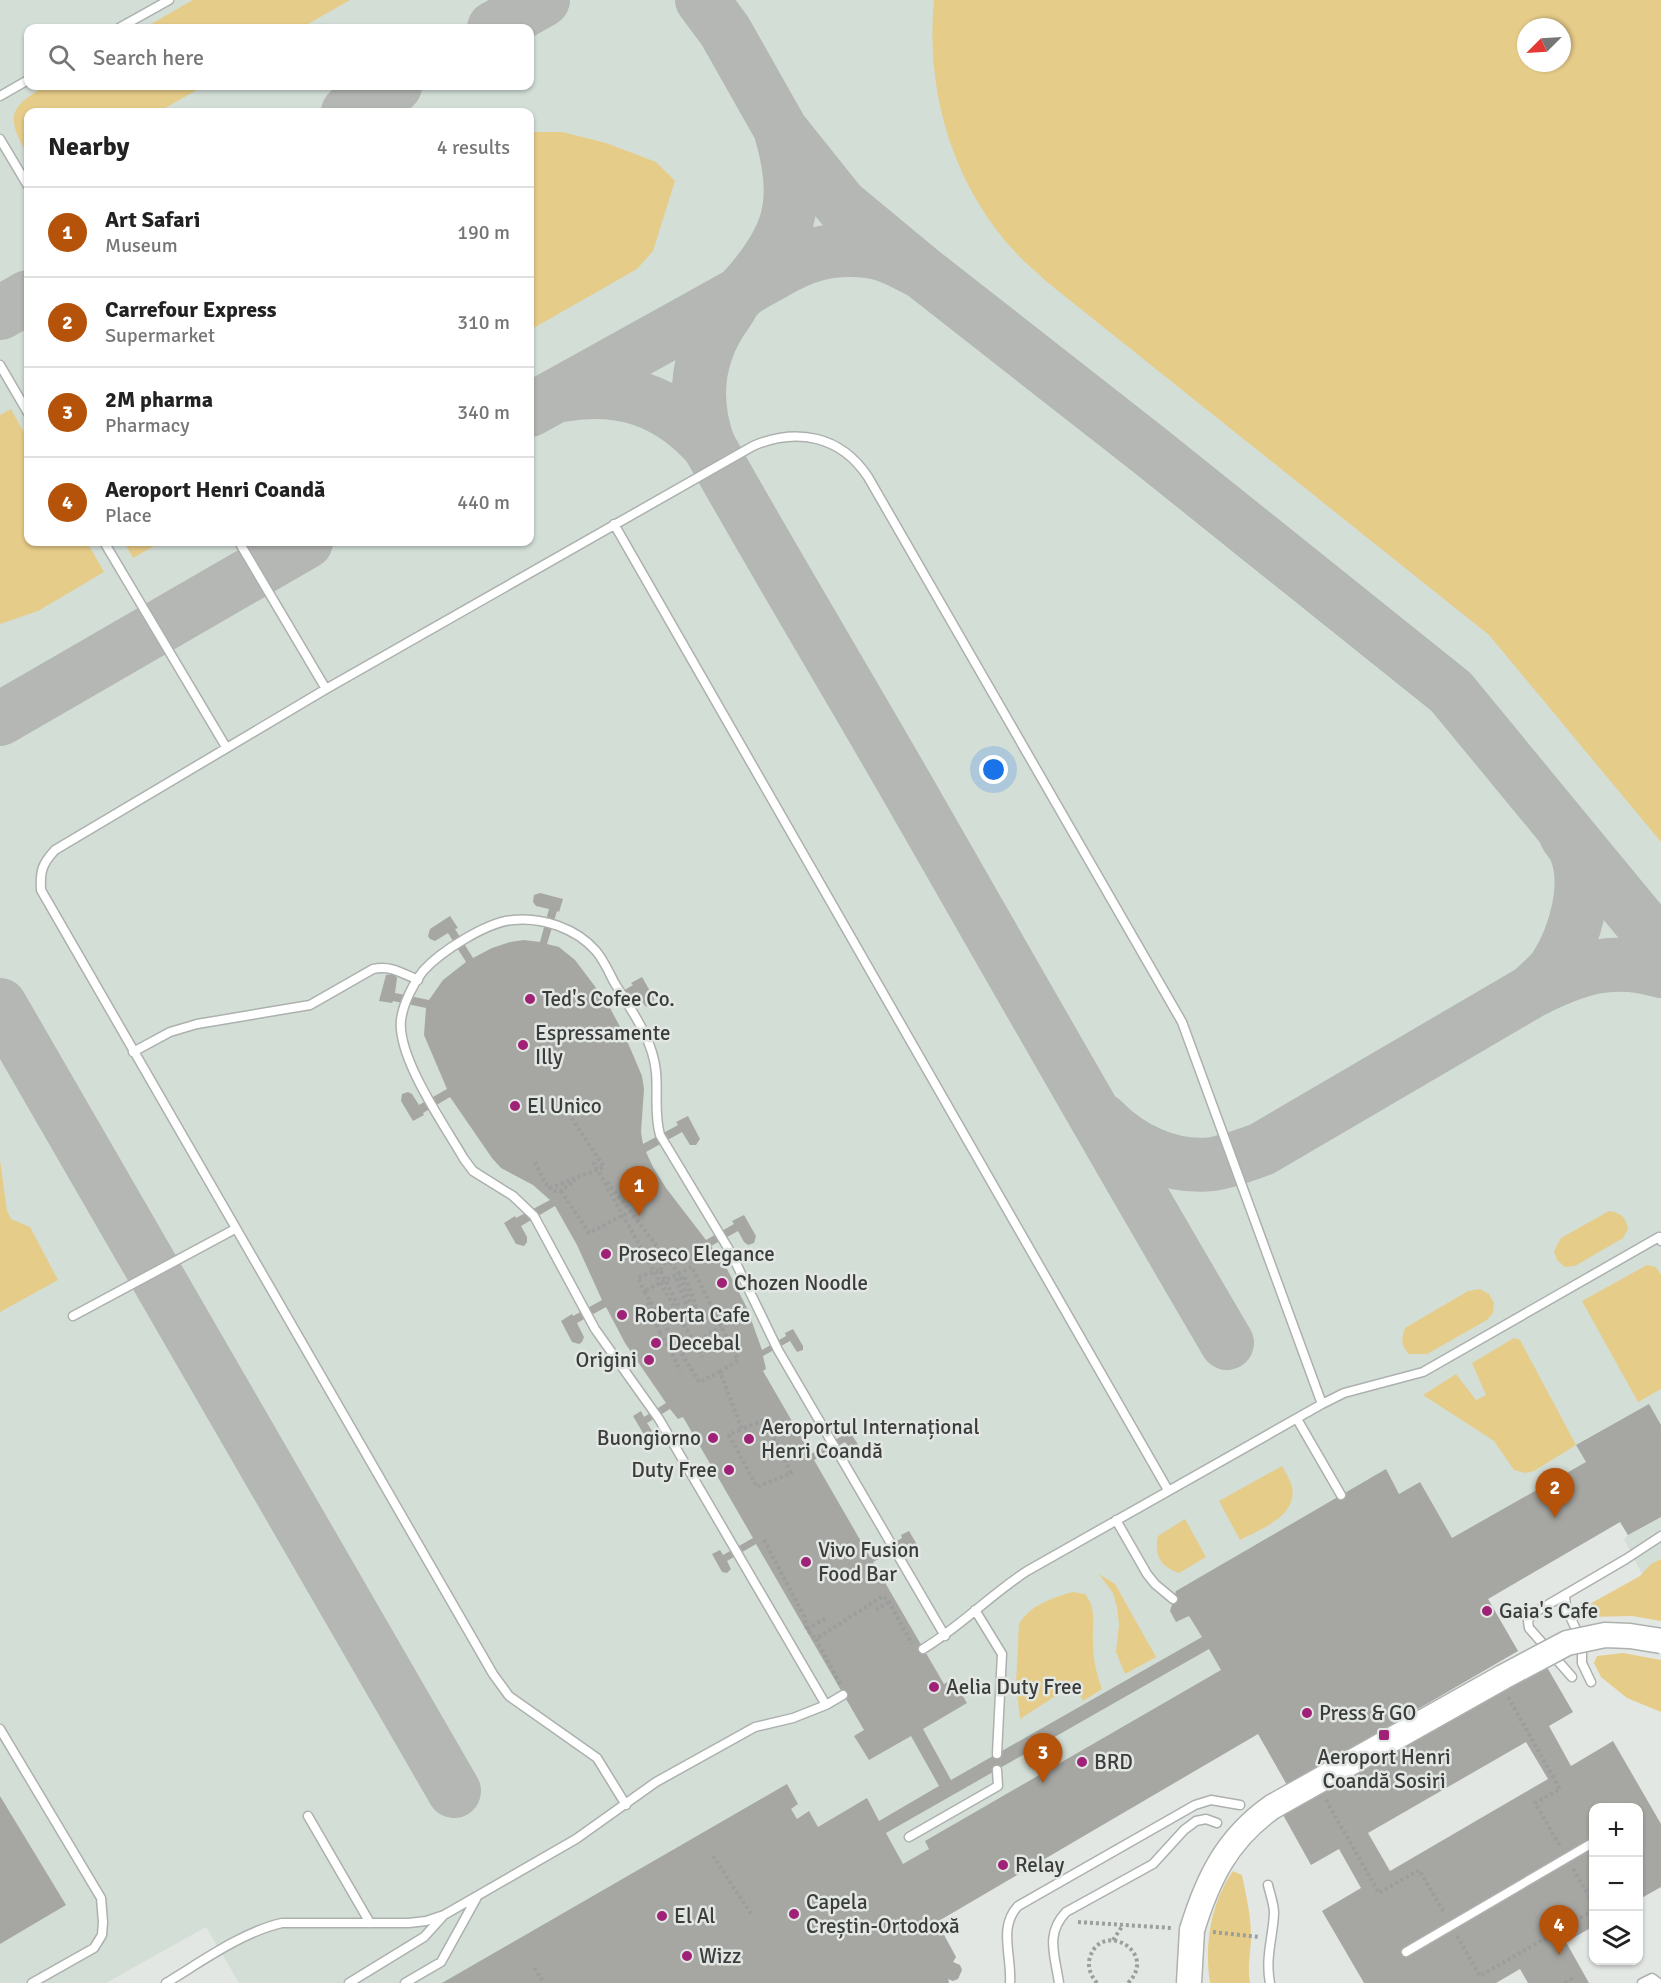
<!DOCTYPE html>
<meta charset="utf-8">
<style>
:root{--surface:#fff;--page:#f2f2f2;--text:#222;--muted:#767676;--line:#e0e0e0;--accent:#b45309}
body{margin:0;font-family:Signika,sans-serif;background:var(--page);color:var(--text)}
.controls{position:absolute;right:18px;bottom:18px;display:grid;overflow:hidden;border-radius:12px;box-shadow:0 2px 4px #0004}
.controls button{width:54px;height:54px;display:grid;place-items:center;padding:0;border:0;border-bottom:2px solid var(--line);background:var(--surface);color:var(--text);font:30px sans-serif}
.compass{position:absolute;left:1517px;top:18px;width:54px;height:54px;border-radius:50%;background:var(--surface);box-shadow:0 2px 4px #0004;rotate:246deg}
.you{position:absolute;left:994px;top:770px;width:21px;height:21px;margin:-15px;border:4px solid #fff;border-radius:50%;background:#1a73e8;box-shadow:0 0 0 9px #1a73e833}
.badge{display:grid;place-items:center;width:39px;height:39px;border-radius:50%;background:var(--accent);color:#fff;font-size:20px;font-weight:700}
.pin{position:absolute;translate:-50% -50px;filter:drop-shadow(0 2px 3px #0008)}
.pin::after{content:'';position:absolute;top:32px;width:21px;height:18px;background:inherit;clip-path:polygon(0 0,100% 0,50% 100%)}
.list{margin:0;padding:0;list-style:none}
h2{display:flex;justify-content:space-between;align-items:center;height:78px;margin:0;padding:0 24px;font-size:26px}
h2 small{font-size:20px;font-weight:400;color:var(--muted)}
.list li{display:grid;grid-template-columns:39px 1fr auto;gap:18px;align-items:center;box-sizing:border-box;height:90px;padding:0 24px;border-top:2px solid var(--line)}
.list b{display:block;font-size:22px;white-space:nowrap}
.list p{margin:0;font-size:20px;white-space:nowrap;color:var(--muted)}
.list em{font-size:20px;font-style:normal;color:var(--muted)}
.icon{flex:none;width:33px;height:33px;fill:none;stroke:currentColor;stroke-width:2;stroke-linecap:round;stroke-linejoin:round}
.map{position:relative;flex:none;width:1661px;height:1983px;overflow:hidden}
.search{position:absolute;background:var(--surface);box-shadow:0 2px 4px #0004;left:24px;top:24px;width:510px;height:66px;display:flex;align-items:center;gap:15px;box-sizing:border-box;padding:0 21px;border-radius:12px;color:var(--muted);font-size:22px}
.panel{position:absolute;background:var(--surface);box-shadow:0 2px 4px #0004;left:24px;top:108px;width:510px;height:438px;border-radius:12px}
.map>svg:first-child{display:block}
.built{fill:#d3ded7;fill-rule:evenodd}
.green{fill:#e6cc89;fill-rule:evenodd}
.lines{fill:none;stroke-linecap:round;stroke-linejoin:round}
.taxiway{stroke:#b4b7b4;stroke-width:54}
.building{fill:#a6a7a3;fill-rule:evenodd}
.lane-casing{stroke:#adb1ae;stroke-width:11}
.secondary-casing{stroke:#adb1ae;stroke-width:27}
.path{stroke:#9b9e9c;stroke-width:4;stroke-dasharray:3 3;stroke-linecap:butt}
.lane{stroke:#fff;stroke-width:8}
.secondary{stroke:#fff;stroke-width:24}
.secondary-bridge-casing{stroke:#adb1ae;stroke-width:27;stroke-linecap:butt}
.secondary-bridge{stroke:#fff;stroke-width:24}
.poi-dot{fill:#9f2276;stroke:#e3e7e4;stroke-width:2}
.labels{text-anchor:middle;stroke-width:5;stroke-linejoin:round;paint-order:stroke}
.poi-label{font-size:21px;fill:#3b3d3c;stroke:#e3e7e4;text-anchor:start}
</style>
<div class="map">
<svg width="1661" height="1983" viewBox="0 0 1661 1983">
<rect width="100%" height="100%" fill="#e3e7e4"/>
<path class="built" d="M0 0H1661V1580L1644 1578 1624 1539 1628 1535 1620 1522 1488 1599 1518 1651 1287 1785 1258 1734 937 1921 956 1957 953 1962 960 1965 962 1970 958 1979 953 1981 949 1980V1983H239L206 1927 106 1983H0ZM1526 27H1562V63H1526ZM28 28H530V86H28ZM28 112H530V542H28Z"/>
<path class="green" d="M193 0H350L301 28H144Z
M934 0H1661V842L1489 635 1047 282C1037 272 1026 264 1017 254 953 186 925 92 934 0ZM1526 27H1562V63H1526Z
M46 86H204L158 112H28V157C8 118 5 109 46 86Z
M530 132H562L606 143 656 162 675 181 653 251 637 269 530 330Z
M11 409 28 440V542H87L104 572 38 611 0 624V415Z
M124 542H161L133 558Z
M0 1160 7 1211 11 1219 30 1227 58 1280 0 1312Z
M1609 1211C1621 1213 1626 1217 1628 1229L1623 1238 1575 1266 1565 1267 1557 1260 1554 1251 1561 1238Z
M1647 1265 1656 1267 1661 1275V1389L1638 1402 1582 1301Z
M1480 1289 1489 1294 1494 1303 1493 1313 1487 1320 1427 1354H1409C1401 1345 1401 1339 1405 1328L1468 1291Z
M1514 1338 1520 1340 1576 1445 1534 1471 1525 1473 1514 1470 1494 1441 1423 1395 1456 1374 1476 1400 1486 1395 1472 1363Z
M1282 1466C1285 1472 1290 1479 1292 1487 1298 1516 1259 1530 1240 1540L1219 1501Z
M1185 1519 1206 1557 1179 1573C1160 1567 1154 1555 1158 1536Z
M1661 1559V1621L1632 1616 1589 1617 1588 1605 1640 1576 1651 1564Z
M1099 1574 1115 1584 1156 1657 1125 1674 1116 1652 1119 1624 1117 1607 1113 1593Z
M1072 1592 1085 1594C1097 1609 1092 1623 1093 1641 1093 1658 1096 1673 1102 1689L1083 1701 1074 1684 1020 1719 1016 1684 1019 1624C1030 1605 1053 1598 1072 1592Z
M1623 1653 1661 1660V1712L1627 1698 1601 1677 1594 1663 1597 1656Z
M1233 1871 1242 1875C1246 1895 1251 1915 1251 1936 1251 1953 1247 1964 1250 1983H1210C1204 1945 1211 1902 1233 1871Z"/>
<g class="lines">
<path class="taxiway" d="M702 0 725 31 781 130 841 205 923 273 1149 450 1451 692 1661 947
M494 28 543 0
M348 112 395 86
M923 273C906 264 887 253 867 251 829 247 804 255 772 274 762 280 749 286 740 293 735 298 731 306 727 312 697 353 691 398 709 446 772 558 838 668 902 779 1010 967 1117 1156 1227 1343
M0 313 28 297
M561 395C621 385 668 400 709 446
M530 410 741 293C790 239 802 203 781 132
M0 719 306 542
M1532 991C1539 984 1549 976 1555 968 1575 937 1590 886 1576 851 1574 845 1569 840 1566 835
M0 1005 454 1791
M1102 1120C1130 1149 1171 1169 1213 1164 1230 1161 1246 1155 1262 1149L1532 991C1576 969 1612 956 1661 971"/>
</g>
<path class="building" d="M540 893 563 899 559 912 557 911 547 944 559 947 575 960 606 1001 633 985 631 983 642 977 654 998 653 1004 649 1007 645 1006 637 993 610 1008 625 1036 642 1076 644 1089 641 1132 643 1144 678 1125 676 1122 688 1116 700 1139 696 1145H690L682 1132 646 1152 653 1167 666 1188 706 1240 734 1224 732 1221 744 1215 756 1236 754 1243 748 1245 744 1242 738 1231 711 1246 727 1269 747 1308 762 1350 786 1336 785 1333 793 1329 803 1346V1350L797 1352 790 1341 763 1356 766 1369 763 1371 811 1454 842 1436 840 1433 848 1429 859 1446 858 1450 853 1452 845 1442 814 1460 870 1557 902 1538 901 1535 909 1531 919 1548V1552L913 1555 906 1544 873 1562 944 1684 953 1679 967 1703 923 1729 951 1780 1202 1637 1189 1616 1176 1622 1170 1611 1176 1591 1386 1469 1399 1494 1420 1482 1452 1538 1586 1462 1576 1445 1649 1404 1661 1425V1517L1628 1535 1620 1522 1488 1599 1518 1651 1287 1785 1258 1734 937 1922 956 1957 953 1962 960 1965 962 1970 958 1979 953 1981 948 1979 949 1983H442L787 1784 798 1804 791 1809 797 1819 809 1811 818 1827 867 1798 879 1821 939 1786 911 1736 869 1760 854 1736 864 1730 756 1544 727 1561 731 1569 727 1573 722 1572 712 1554 720 1550 723 1555 753 1538 683 1417 678 1419 670 1409 647 1423 652 1431 647 1435 643 1433 633 1416 641 1411 644 1417 666 1403 625 1343 606 1307 577 1323 584 1337 582 1342 579 1344 572 1342 561 1321 572 1314 573 1316 602 1300 577 1245 555 1206 521 1226 527 1237V1242L524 1246 516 1244 504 1223 515 1216 516 1218 550 1200 533 1185 501 1168 492 1158 450 1097 423 1113 424 1115 413 1121 401 1101 402 1094 408 1092 412 1094 419 1105 447 1089 424 1035 426 1008 393 1001 392 1003 379 1001 386 975 394 974 397 978 395 993 429 1000 443 980 466 962 448 933 435 941 430 939 428 936 430 929 450 916 458 928 455 929 473 958 492 948 510 942 524 940 540 942 549 909 536 906 533 902 534 895ZM1209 1649 1221 1670 925 1841 929 1849 903 1864 886 1833Z
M1544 1662 1573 1712 1549 1726 1571 1766 1613 1741 1661 1824V1887L1638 1900V1808H1594V1926L1566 1942 1589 1983H1528L1520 1969 1496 1983H1364L1322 1911 1361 1888 1339 1849 1311 1865 1282 1813ZM1526 1742 1548 1779 1390 1871 1368 1833Z
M0 1796 66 1905 0 1944Z"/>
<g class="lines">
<g class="lane-casing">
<path id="lane" d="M119 28 169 0
M0 96 28 80
M0 139 28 186
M0 365 28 413
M614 524 1168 1490
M104 542 226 747
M239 542 326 689
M133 1052 170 1032 197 1024 310 1005 373 969C390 965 402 973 418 980
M73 1316 235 1229
M1297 1419 1341 1495
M1116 1520 1147 1574 1155 1584 1173 1599
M1565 1595 1566 1608 1582 1642V1663L1591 1682
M975 1610 1002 1654 997 1754
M923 1649C960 1627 990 1595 1027 1571L1322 1404 1344 1393 1423 1372 1659 1237 1661 1241
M1572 1677 1529 1628 1528 1621 1532 1614 1626 1559 1661 1536
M826 1705 659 1419 595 1329 534 1216 513 1196 473 1171 464 1159C445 1126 397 1058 401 1020 403 1004 413 984 423 971 441 951 487 922 513 920 542 917 576 928 596 951 603 959 609 972 614 982 631 1010 653 1039 656 1072 658 1094 654 1114 660 1135L731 1253 778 1350 945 1636
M0 1729 101 1898 103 1922 102 1935 94 1948 32 1983
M626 1805 597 1758 509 1696 493 1674 41 890C40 871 42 864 55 850L326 689 753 446C797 427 841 436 868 477L1182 1022 1322 1404
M308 1816 370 1923
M909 1837 998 1786 997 1770
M1268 1885C1270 1894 1274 1904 1274 1913 1273 1937 1265 1958 1270 1983
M1406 1952 1594 1842
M166 1983C201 1962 242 1932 282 1923H409L426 1921 444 1915 576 1839 656 1782 755 1727 793 1718 826 1705 843 1695
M349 1983 424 1937 443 1916
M405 1983 441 1962 477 1897
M1010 1983C1012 1956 998 1927 1018 1906L1195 1805 1211 1800 1240 1805
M1059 1983C1055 1955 1045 1934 1066 1912L1153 1864 1184 1830 1196 1821 1206 1819 1217 1823
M1642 1983 1652 1978 1659 1983"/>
</g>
<g class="secondary-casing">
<path id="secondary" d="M1189 1983 1192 1930"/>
</g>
<path class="path" d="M535 1162 545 1183 550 1188 604 1167 571 1117
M593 1162 702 1357
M607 1182 679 1274 695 1314H702
M549 1187 554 1191H561L575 1180
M561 1191 589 1233 637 1208
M660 1270 668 1257
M685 1277 696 1305 694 1311 688 1309 677 1280Z
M645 1293 638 1277 660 1270 684 1317 695 1314
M648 1302 660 1333
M660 1333 671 1351 680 1371
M652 1343 663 1338
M671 1351 694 1342 721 1327
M720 1372 738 1360 692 1267 644 1291 699 1382 720 1372 742 1429 764 1420 791 1473 757 1487 729 1435 742 1429
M764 1540 804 1616 807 1629 816 1639
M876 1610 889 1602
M807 1629 826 1618
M840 1684 816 1639 883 1596 889 1602 912 1644
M1508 1697 1560 1789 1535 1803 1560 1846
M1326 1800 1379 1893 1419 1870 1445 1914
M713 1856 752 1915
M1573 1869 1594 1904
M1078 1922 1172 1928
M1213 1932 1259 1937
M1552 1934 1559 1946
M1457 1936 1480 1976 1594 1910
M1113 1940 1123 1925
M534 1968 544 1983
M1097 1983C1091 1976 1087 1967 1090 1957 1102 1920 1159 1952 1128 1983
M1565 1983 1571 1979 1573 1983"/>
<use href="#lane" class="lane"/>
<use href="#secondary" class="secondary"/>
<g class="secondary-bridge-casing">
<path id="secondary-bridge" d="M1192 1930C1208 1878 1227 1839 1272 1807L1503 1677 1567 1643 1605 1635 1630 1636 1661 1641"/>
</g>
<use href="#secondary-bridge" class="secondary-bridge"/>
</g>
<g class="poi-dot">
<circle cx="530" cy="999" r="6"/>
<circle cx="523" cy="1045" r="6"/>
<circle cx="515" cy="1106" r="6"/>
<circle cx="606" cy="1254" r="6"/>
<circle cx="722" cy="1283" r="6"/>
<circle cx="622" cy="1315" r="6"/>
<circle cx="656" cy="1343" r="6"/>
<circle cx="649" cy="1360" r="6"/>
<circle cx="713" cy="1438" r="6"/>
<circle cx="749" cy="1439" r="6"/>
<circle cx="729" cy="1470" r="6"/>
<circle cx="806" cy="1562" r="6"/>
<circle cx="1487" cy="1611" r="6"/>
<circle cx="934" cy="1687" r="6"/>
<circle cx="1307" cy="1713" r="6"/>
<rect x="1378" y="1729" width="12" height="12" rx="3"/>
<circle cx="1082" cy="1762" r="6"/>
<circle cx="1003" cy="1865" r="6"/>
<circle cx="794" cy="1914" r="6"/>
<circle cx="662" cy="1916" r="6"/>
<circle cx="687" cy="1956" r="6"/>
</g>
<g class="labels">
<g class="poi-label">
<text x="542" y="1006">Ted's Cofee Co.</text>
<text x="535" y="1040">Espressamente<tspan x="535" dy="24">Illy</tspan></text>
<text x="527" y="1113">El Unico</text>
<text x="618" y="1261">Proseco Elegance</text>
<text x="734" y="1290">Chozen Noodle</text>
<text x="634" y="1322">Roberta Cafe</text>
<text x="668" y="1350">Decebal</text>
<text x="637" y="1367" text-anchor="end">Origini</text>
<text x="761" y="1434">Aeroportul Internațional<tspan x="761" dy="24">Henri Coandă</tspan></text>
<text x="701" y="1445" text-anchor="end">Buongiorno</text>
<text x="717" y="1477" text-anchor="end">Duty Free</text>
<text x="818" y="1557">Vivo Fusion<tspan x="818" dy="24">Food Bar</tspan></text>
<text x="1499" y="1618">Gaia's Cafe</text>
<text x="946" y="1694">Aelia Duty Free</text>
<text x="1319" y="1720">Press &amp; GO</text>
<text x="1384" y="1764" text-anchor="middle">Aeroport Henri<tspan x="1384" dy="24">Coandă Sosiri</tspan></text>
<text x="1094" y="1769">BRD</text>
<text x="1015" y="1872">Relay</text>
<text x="806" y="1909">Capela<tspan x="806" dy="24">Creștin-Ortodoxă</tspan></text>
<text x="674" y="1923">El Al</text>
<text x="699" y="1963">Wizz</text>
</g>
</g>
</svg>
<div class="controls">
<button>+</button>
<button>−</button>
<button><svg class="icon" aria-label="layers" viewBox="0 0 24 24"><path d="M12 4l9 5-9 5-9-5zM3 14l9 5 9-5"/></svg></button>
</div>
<svg class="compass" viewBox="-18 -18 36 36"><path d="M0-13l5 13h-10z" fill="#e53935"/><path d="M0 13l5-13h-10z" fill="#767676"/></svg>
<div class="you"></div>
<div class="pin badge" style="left:639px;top:1216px">1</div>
<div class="pin badge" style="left:1555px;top:1518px">2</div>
<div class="pin badge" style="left:1043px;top:1783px">3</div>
<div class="pin badge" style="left:1559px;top:1955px">4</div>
<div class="search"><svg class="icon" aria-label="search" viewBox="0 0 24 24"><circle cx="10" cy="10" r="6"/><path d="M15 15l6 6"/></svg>Search here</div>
<section class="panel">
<h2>Nearby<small>4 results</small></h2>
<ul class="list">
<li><span class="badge">1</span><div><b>Art Safari</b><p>Museum</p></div><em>190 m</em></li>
<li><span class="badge">2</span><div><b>Carrefour Express</b><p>Supermarket</p></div><em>310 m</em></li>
<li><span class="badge">3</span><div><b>2M pharma</b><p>Pharmacy</p></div><em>340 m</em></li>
<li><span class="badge">4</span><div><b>Aeroport Henri Coandă</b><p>Place</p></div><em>440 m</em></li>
</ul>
</section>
</div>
